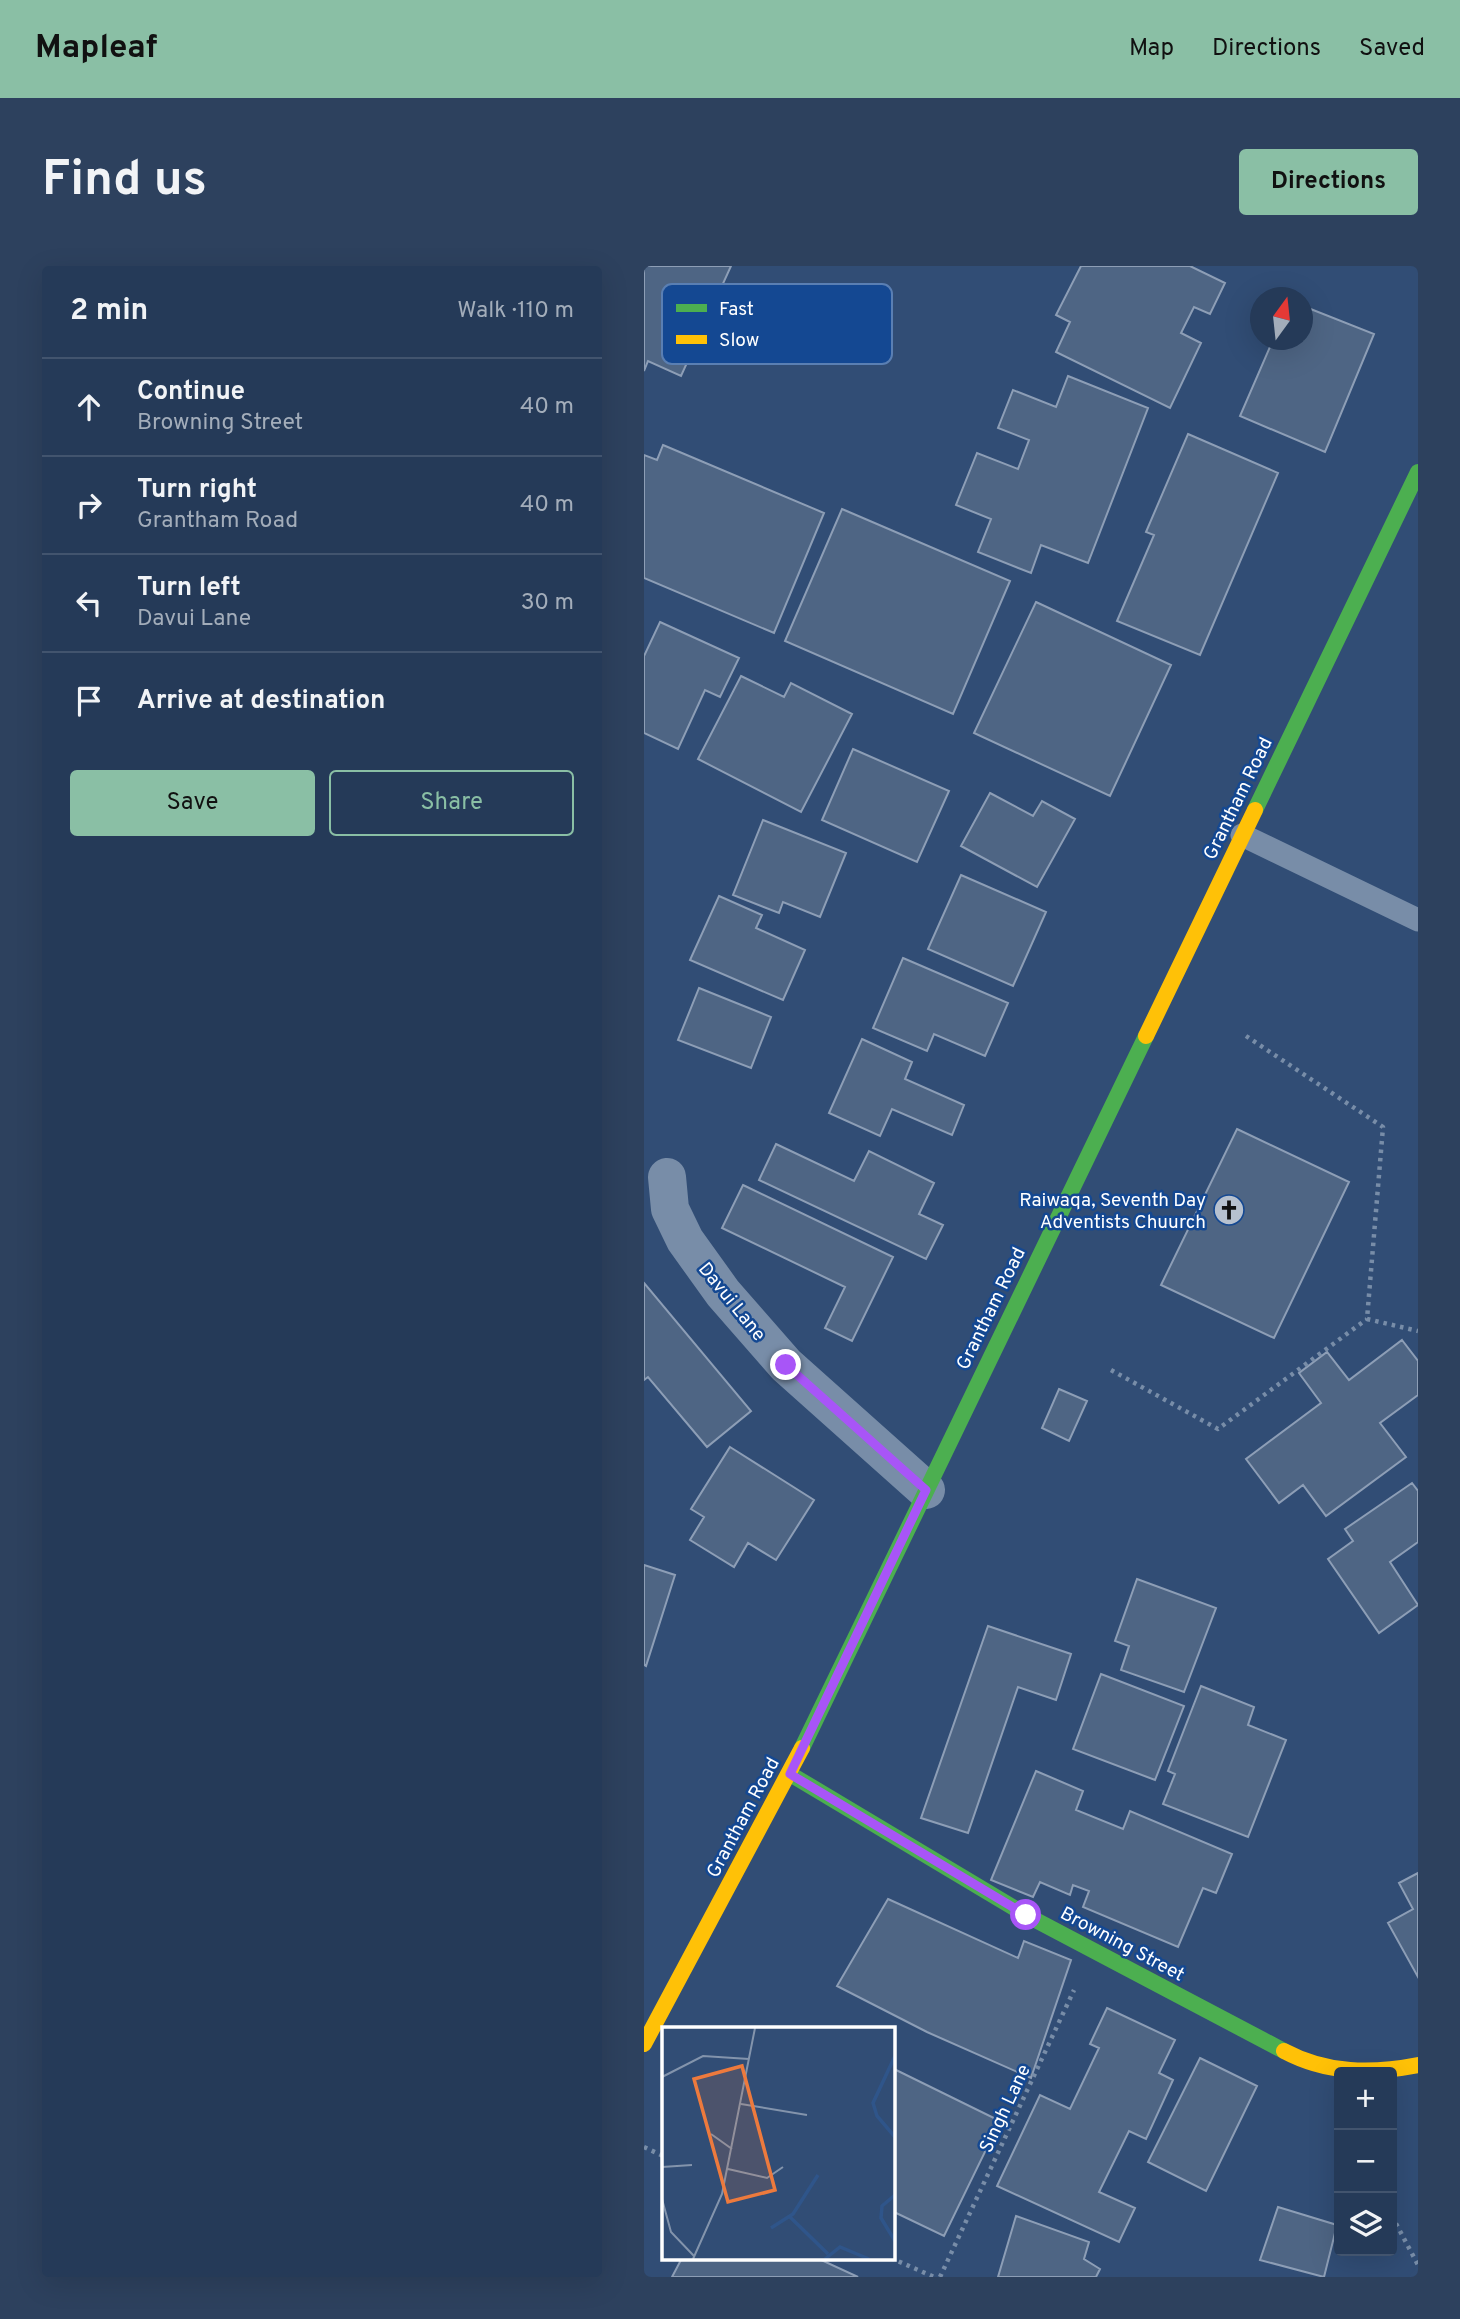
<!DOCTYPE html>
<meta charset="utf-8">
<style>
:root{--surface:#253a58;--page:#2d415e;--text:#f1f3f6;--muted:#a3adba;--line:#42546e;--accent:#8abfa5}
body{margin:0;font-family:Overpass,sans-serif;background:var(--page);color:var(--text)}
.controls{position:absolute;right:21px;bottom:21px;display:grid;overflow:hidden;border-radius:7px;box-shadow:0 7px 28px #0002}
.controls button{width:63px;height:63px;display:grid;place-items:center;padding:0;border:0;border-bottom:2px solid var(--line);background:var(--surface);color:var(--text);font:35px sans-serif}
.compass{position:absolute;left:606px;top:21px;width:63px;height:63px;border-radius:50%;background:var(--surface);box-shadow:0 7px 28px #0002;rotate:15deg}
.stop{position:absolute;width:21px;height:21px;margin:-16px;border:5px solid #a855f7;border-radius:50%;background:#fff}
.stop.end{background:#a855f7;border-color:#fff;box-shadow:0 2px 7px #0008}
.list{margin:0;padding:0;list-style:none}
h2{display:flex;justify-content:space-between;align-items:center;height:91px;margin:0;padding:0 28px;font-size:30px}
h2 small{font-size:23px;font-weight:400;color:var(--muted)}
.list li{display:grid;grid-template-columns:46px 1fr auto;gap:21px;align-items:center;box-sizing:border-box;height:98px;padding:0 28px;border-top:2px solid var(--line)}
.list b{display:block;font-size:26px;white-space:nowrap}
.list p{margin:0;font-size:23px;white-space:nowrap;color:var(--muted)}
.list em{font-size:23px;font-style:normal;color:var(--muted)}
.actions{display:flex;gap:14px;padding:21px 28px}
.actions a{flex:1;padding:16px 0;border:2px solid var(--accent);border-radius:7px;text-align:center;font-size:24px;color:var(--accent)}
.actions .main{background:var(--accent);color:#111}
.icon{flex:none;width:38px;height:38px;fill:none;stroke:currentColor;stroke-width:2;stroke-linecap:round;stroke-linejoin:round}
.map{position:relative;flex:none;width:774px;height:2011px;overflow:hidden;border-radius:7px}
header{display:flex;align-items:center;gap:42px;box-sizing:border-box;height:98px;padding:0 35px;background:var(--accent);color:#111}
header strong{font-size:33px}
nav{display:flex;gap:38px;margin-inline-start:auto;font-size:24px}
.intro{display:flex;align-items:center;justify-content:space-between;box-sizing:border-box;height:168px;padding:0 42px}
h1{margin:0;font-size:49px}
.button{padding:18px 32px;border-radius:7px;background:var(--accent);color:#111;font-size:24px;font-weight:700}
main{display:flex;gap:42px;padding:0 42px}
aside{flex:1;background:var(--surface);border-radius:7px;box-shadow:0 7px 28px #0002}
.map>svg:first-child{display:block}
.building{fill:#4e6584;stroke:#8d9eb6;stroke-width:2}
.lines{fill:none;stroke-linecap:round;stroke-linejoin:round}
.path{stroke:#788da8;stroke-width:4.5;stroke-dasharray:3.5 5;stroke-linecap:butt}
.lane{stroke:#788da8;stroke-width:23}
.street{stroke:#788da8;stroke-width:38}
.fast{stroke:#4caf50;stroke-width:16}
.slow{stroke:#ffc107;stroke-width:16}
.route{stroke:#a855f7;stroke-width:9}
.labels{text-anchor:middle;stroke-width:5;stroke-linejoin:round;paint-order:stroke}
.street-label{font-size:19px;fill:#fff;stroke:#144892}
.poi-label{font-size:19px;fill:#fff;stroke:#144892;text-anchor:end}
.inset-river{fill:none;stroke:#2f558a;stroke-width:3.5}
.inset-road{fill:none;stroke:#8394ac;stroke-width:2}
.view{fill:#ed7a3d;fill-opacity:0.15;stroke:#ed7a3d;stroke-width:3.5}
.inset-edge{fill:none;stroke:#fff;stroke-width:3.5}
.key{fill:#144892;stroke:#5a7fb3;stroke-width:2}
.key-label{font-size:19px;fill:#fff}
</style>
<header>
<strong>Mapleaf</strong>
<nav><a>Map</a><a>Directions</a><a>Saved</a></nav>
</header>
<div class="intro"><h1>Find us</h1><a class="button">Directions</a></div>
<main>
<aside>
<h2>2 min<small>Walk · 110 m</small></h2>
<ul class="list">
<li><svg class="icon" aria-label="ahead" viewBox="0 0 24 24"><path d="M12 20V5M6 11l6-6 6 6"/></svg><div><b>Continue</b><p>Browning Street</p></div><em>40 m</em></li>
<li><svg class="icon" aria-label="right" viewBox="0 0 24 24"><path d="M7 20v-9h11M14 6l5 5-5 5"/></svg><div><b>Turn right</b><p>Grantham Road</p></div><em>40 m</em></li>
<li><svg class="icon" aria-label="left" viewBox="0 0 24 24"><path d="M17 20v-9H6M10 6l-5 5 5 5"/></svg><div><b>Turn left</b><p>Davui Lane</p></div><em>30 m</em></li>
<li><svg class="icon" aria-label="arrive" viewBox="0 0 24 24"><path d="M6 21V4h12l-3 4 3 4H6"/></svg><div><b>Arrive at destination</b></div></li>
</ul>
<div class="actions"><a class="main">Save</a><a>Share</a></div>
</aside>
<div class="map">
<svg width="774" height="2011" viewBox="0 0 774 2011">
<rect width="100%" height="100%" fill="#314d75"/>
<path class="building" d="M0 0H87L37 110 4 95 0 105Z
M437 0H546L581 17 566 48 550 41 537 67 557 77 526 142 412 86 426 56 412 49Z
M659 40 730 68 681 186 596 150 629 74H659Z
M424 110 504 142 444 297 397 279 387 307 334 286 347 253 312 239 333 187 374 203 385 174 354 162 369 124 412 141Z
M544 168 634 207 556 389 473 355 510 269 502 266Z
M19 179 180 247 130 367 0 312V189L13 194Z
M198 243 366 315 309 448 141 375Z
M392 336 527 399 466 530 330 467Z
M16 356 95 392 76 431 61 424 34 483 0 467V390Z
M97 410 140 431 147 417 208 448 157 546 54 493Z
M209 483 305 525 273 596 178 554Z
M346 527 389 550 398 535 431 553 393 621 317 580Z
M119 554 202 587 176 651 139 636 135 647 89 629Z
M317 609 402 646 369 720 284 683Z
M75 630 118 649 112 662 161 684 139 734 46 694Z
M259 692 364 737 341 790 290 768 283 785 229 762Z
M55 722 127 751 107 802 34 774Z
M218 773 268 796 261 813 320 839 308 869 248 843 236 870 185 847Z
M593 863 705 916 630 1072 517 1019Z
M132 878 210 915 225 885 290 917 275 948 299 959 282 993 115 914Z
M99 919 249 991 208 1075 181 1062 201 1021 78 962Z
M0 1017 107 1145 63 1181 4 1111 0 1114Z
M758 1074 774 1095V1129L736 1157 762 1191 682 1250 659 1219 635 1237 602 1193 677 1137 655 1107 683 1086 705 1114Z
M415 1123 443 1135 425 1175 398 1162Z
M86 1181 170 1234 132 1294 104 1277 90 1301 46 1274 60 1251 47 1243Z
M768 1217 774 1225V1276L746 1296 774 1339 735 1367 684 1293 709 1275 701 1263Z
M0 1299 31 1309 2 1400 0 1399Z
M493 1313 572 1342 540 1426 477 1404 485 1380 471 1375Z
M344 1360 427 1388 412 1434 374 1421 324 1567 277 1552Z
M457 1408 540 1440 511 1514 429 1483Z
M557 1420 610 1441 604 1459 642 1474 604 1571 519 1538 531 1508 524 1505Z
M392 1505 439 1525 432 1544 479 1563 486 1545 588 1588 572 1627 559 1622 534 1681 439 1641 445 1625 429 1619 426 1629 396 1616 389 1631 347 1614Z
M774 1607V1711L744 1657 769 1643 755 1617Z
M244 1633 374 1692 380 1675 427 1694 387 1812 283 1766 193 1720Z
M463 1742 531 1774 515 1807 529 1814 502 1873 485 1865 455 1926 491 1942 475 1976 353 1920 396 1829 426 1843 455 1782 446 1778Z
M556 1792 613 1820 562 1925 504 1896Z
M248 1802 356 1855 300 1970 248 1945Z
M634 1941 693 1959 680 2011 616 1994Z
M372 1950 445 1976 440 1993 456 2003 452 2011H354Z
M38 1992H173L214 2011H28Z"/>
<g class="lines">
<path class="path" d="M602 770 739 861 723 1053 774 1065
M467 1104 574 1163 723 1053
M0 1881 19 1890
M748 1950 774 1999
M247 1992 290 2011
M296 2011 430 1724"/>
<path class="lane" d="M598 569 774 654"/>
<path class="street" d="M23 911 26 943 41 974 79 1027 142 1099 282 1224"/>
<path class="fast" d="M611 544 774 206
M158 1482 502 770
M146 1508 382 1649 640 1785"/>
<path class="slow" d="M502 770 611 544
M0 1778 158 1482
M640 1785C683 1808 728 1808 774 1799"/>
</g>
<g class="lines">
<path class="route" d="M142 1099 282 1224 146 1508 382 1649"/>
</g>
<defs>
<g id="church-disc" transform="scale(1.575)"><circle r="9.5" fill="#b7c1cf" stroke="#144892"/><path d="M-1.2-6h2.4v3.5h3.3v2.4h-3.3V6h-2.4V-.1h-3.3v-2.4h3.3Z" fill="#111"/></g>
</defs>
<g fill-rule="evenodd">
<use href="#church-disc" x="585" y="944"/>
</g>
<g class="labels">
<g class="street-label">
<text transform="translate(593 532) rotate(-64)" y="7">Grantham Road</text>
<text transform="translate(89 1035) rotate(51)" y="7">Davui Lane</text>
<text transform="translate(346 1042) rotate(-64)" y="7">Grantham Road</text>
<text transform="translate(98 1551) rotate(-62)" y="7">Grantham Road</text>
<text transform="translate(479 1677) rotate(28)" y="7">Browning Street</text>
<text transform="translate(360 1842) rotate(-65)" y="7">Singh Lane</text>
</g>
<g class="poi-label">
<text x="562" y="940">Raiwaqa, Seventh Day<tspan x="562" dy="22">Adventists Chuurch</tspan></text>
</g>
</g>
<g transform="translate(18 1761)">
<rect width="233" height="233" fill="#314d75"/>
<path class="inset-river" d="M233 29 211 76 215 89 233 110M233 168 220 179 219 191 233 214M128 190 166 227M109 201 131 187 156 148M163 232 178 220 207 232"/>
<path class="inset-road" d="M0 50 41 29 87 32M79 77 145 88M49 107 70 122M0 140 30 138M66 142 105 151 121 140M0 172 9 205 32 229M31 232 60 167 93 1"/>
<path class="view" d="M80 39 113 163 66 175 32 52Z"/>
<rect width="233" height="233" class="inset-edge"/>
</g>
<rect x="18" y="18" width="230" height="80" rx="10" class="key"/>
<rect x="32" y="38" width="31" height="8" fill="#4caf50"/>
<rect x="32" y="69" width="31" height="9" fill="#ffc107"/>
<g class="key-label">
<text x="75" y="49">Fast</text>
<text x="75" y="80">Slow</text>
</g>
</svg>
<div class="controls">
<button>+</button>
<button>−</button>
<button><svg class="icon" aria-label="layers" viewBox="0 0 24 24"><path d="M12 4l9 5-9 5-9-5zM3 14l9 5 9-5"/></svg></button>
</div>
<svg class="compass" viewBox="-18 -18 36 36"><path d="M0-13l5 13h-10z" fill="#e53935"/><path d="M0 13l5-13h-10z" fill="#a3adba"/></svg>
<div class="stop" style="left:382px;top:1649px"></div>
<div class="stop end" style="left:142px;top:1099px"></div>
</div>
</main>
